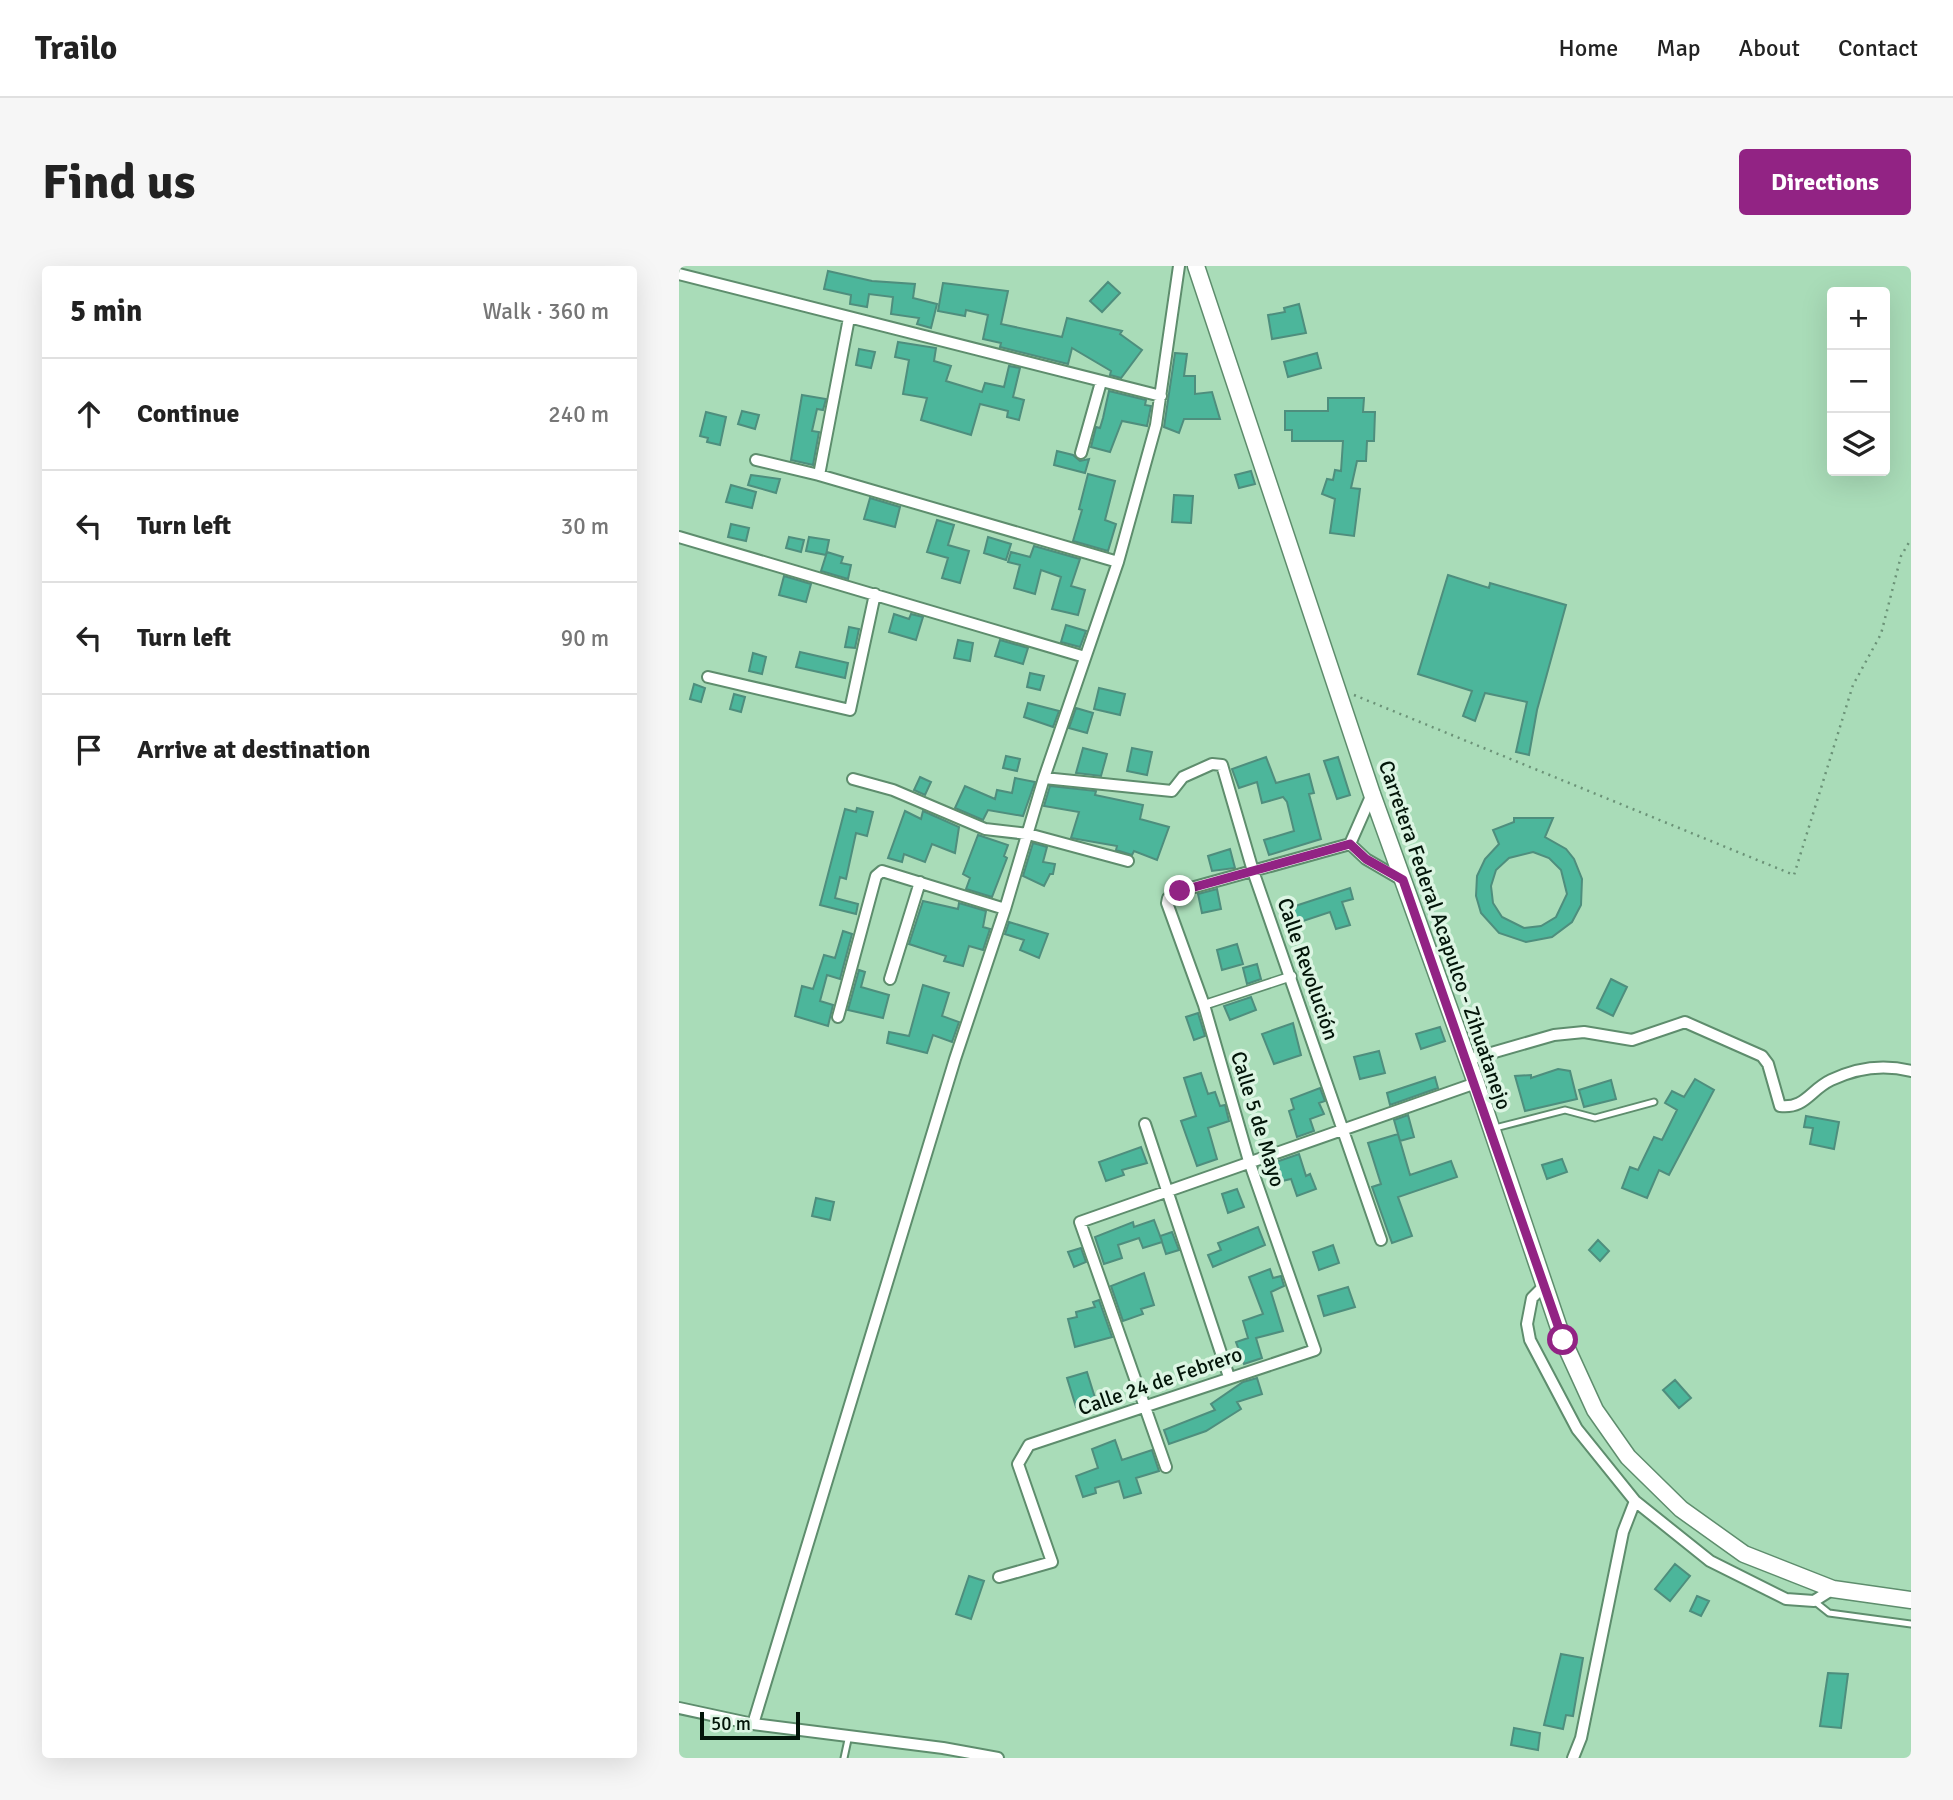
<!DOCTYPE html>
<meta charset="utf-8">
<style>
:root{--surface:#fff;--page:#f6f6f6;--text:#222;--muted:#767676;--line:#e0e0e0;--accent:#922384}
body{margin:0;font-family:Signika,sans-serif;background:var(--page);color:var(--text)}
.controls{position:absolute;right:21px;top:21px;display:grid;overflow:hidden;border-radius:7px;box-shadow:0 7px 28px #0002}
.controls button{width:63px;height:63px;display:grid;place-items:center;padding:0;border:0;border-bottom:2px solid var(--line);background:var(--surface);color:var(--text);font:35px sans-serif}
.scale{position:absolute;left:21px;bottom:18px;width:100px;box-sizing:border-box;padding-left:7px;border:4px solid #031509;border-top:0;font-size:19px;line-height:24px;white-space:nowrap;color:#031509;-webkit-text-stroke:5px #dcf5e3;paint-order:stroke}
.stop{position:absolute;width:21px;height:21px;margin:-16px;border:5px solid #922384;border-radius:50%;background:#fff}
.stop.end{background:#922384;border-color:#fff;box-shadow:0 2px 7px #0008}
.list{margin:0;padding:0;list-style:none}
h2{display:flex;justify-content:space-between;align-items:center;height:91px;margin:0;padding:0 28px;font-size:30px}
h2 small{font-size:23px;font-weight:400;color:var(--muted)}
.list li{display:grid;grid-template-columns:46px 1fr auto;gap:21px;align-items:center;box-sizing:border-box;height:112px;padding:0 28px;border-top:2px solid var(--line)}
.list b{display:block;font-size:26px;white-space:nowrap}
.list em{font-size:23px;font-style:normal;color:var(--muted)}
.icon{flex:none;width:38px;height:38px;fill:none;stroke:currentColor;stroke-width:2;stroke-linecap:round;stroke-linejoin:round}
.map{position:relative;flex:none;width:1232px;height:1492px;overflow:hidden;border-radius:7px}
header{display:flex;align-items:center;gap:42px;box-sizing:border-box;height:98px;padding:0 35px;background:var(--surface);border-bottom:2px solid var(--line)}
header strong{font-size:33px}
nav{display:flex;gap:38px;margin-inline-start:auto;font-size:24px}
.intro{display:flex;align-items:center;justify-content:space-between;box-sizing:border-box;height:168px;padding:0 42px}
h1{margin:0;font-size:49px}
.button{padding:18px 32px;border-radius:7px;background:var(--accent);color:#fff;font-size:24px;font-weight:700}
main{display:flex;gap:42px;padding:0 42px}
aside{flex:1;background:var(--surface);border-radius:7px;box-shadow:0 7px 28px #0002}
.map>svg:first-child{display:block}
.building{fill:#4cb69b;stroke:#4e8e7d;stroke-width:2;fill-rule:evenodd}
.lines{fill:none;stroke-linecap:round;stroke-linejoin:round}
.service-casing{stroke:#5e8d6d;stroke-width:9}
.pedestrian-casing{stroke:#5e8d6d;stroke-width:11}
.minor-casing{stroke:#5e8d6d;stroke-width:14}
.primary-casing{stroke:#5e8d6d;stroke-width:19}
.path{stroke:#6b9277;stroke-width:2.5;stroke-dasharray:2 5;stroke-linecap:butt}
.service{stroke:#fff;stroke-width:5}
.pedestrian{stroke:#fff;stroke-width:8}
.minor{stroke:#fff;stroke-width:10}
.primary{stroke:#fff;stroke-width:16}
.route{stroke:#922384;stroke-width:9}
.labels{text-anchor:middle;stroke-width:7;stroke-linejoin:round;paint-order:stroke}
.street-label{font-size:21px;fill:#031509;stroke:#dcf5e3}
</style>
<header>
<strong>Trailo</strong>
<nav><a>Home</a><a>Map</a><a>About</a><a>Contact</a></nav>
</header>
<div class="intro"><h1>Find us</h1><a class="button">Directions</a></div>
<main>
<aside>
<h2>5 min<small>Walk · 360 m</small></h2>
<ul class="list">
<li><svg class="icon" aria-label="ahead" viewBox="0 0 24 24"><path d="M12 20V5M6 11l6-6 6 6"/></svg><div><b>Continue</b></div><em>240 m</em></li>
<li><svg class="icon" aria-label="left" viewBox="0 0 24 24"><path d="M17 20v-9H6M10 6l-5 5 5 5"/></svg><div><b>Turn left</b></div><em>30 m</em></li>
<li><svg class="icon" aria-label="left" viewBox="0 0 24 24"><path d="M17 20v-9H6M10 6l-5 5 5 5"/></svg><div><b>Turn left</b></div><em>90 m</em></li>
<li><svg class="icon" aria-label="arrive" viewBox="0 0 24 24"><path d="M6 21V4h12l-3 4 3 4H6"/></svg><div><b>Arrive at destination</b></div></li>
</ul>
</aside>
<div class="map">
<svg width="1232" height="1492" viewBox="0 0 1232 1492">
<rect width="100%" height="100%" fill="#a9dcb8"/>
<path class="building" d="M149 5 193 15 236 18 234 32 258 38 252 62 238 58 240 52 212 48 214 31 190 28 188 41 171 38 172 29 145 23Z
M429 16 441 27 423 46 411 35Z
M264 17 329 25 322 58 383 71 388 52 443 65 441 68 463 84 442 112 431 109 432 105 393 82 389 98 321 81 322 77 304 73 309 49 287 44 286 50 259 45Z
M620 38 627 67 593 73 589 49 606 46 605 42Z
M219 76 257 82 255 95 272 100 267 115 303 126 306 117 325 121 330 100 341 102 334 131 345 134 340 154 328 151 329 145 301 138 292 169 242 154 248 132 224 128 230 94 216 91Z
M180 83 196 86 192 102 177 99Z
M496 87 508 88 505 110H516V128L533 126 541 153H505L500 167 485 161Z
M638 87 642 102 609 111 605 96Z
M430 125 467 134 466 139 472 140 468 160 443 155 431 186 412 181 417 161 421 162 424 152Z
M123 129 147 133 144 144 138 143 133 165 140 166 134 199 112 194Z
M649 132H685L684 146H696L695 175H688L687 195H678L672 222 681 223 675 270 651 267 656 233 643 228 648 213 654 214 656 204 662 205 664 175H613V164H606V145H649Z
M63 145 80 149 76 163 59 158Z
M27 146 47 151 41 179 28 176 29 172 21 170Z
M378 185 394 189 401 195 410 193 406 207 375 199Z
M572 205 576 218 560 222 556 209Z
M409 208 436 215 426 254 437 258 429 285 394 275 403 244 400 243Z
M72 209 101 213 97 227 69 219Z
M52 219 77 226 73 242 47 236Z
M495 229 514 230 512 257 493 256Z
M191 232 221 241 216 261 185 253Z
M258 254 275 259 269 279 290 285 281 317 263 312 269 292 248 286Z
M52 258 70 262 67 275 49 271Z
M110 271 125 274 122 286 107 282Z
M130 271 150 274 147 289 127 285Z
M309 271 332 278 327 294 305 287Z
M355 280 401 293 392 320 406 324 399 349 373 343 382 311 362 304 356 328 335 322 341 299 329 296 332 286 351 291Z
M148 286 164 291 162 297 172 299 169 313 142 305Z
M769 309 810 322 811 317 887 339 858 444 850 489 837 486 848 436 806 427 796 455 784 450 793 425 739 408Z
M105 310 132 318 127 336 100 329Z
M215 348 230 353 232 348 244 351 237 374 210 366Z
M387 359 407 365 401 381 382 376Z
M170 361 180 363 176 382 166 381Z
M279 374 294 377 291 395 275 392Z
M321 374 349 382 344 398 316 390Z
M121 386 169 397 166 412 117 401Z
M74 387 87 391 83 408 70 405Z
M351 407 365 410 361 424 348 421Z
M15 418 26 422 22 436 11 433Z
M420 422 446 428 441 449 415 443Z
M55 428 66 431 62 446 51 443Z
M349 437 380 445 374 461 345 451Z
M397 442 414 447 408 467 390 462Z
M404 482 428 488 422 510 397 507Z
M453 482 473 486 468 509 448 505Z
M327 490 341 493 338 505 324 502Z
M587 491 597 517 630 508 635 527 630 528 642 573 590 589 585 574 615 565 608 536 604 531 583 537 578 516 560 522 553 503Z
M659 491 671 529 658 533 645 495Z
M241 511 252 516 246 529 235 524Z
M336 512 356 516 344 550 309 544 304 554 276 542 286 520 316 533 318 524 333 527Z
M371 520 417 525 416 529 464 539 461 553 490 561 478 594 455 585 453 589 437 584 438 580 392 572 400 546 365 540Z
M178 542 194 546 188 570 177 567 167 613 161 611 156 632 179 638 177 648 141 639 166 543 177 546Z
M226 545 242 553 244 545 280 561 276 587 253 578 246 596 225 588 223 596 209 592Z
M835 552H874L866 571 887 583 895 593 903 613 902 639 893 656 873 671 847 676 820 667 802 647 797 630 798 610 806 593 820 578 814 564 835 556ZM854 586 870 592 882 604 888 628 877 651 862 660 845 662 823 651 814 637 812 620 817 604 830 592Z
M299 569 329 579 325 590 328 592 313 631 287 623 291 612 284 608Z
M354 577 368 581 364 596 376 598 374 608H371L365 620 344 610Z
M551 583 556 602 533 605 529 590Z
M671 622 674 633 663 636 671 659 657 663 651 646 606 661 601 645Z
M538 623 542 643 523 647 519 628Z
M244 635 279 643 280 637 307 645 304 661 311 663 304 684 290 680 284 700 265 695 267 690 230 678Z
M330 656 369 668 360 692 341 684 345 674 326 668Z
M164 665 173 668 161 713 148 709 141 735 154 739 149 760 116 750 123 720 134 723 145 689 156 692Z
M558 678 564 698 543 704 538 684Z
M578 698 582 713 568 718 564 702Z
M180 704 186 706 182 721 210 729 204 752 169 744Z
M932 713 948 721 934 750 918 742Z
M244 719 270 727 263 750 280 756 273 776 254 769 248 787 208 777 210 766 230 770Z
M572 731 577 744 551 754 545 740Z
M519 747 526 770 515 774 507 751Z
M614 757 622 789 595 798 583 768Z
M761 761 766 775 742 783 737 768Z
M700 785 706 807 681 813 675 791Z
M879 803 891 805 898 833 846 845 836 810 852 809V812Z
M522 807 529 828 536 826 541 840 546 839 550 855 529 862 538 893 518 900 502 855 517 850 505 812Z
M756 811 759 822 711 839 708 827Z
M1016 813 1035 824 990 909 980 904 968 932 943 922 951 901 959 904 975 871 983 874 998 844 986 837 993 825 1005 831Z
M932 814 937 833 905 841 900 824Z
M641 822 646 835 640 837 645 848 631 853 635 865 618 871 610 845 615 843 612 833Z
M729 849 735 871 721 875 715 854Z
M1127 850 1160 856 1155 883 1131 878 1134 862 1125 861Z
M719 868 731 909 772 895 778 911 719 931 733 970 713 977 693 921 702 918 689 877Z
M462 881 468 897 443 904 445 909 427 915 420 896Z
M620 888 627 910 631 908 637 923 618 930 612 913 603 915 597 896Z
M883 893 888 906 868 913 863 899Z
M558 923 565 941 549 947 543 928Z
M137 932 155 936 151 954 133 950Z
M475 954 483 975 481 970 493 966 500 984 487 988 483 976 464 982 460 972 439 979 443 992 425 998 416 971 454 956 455 961Z
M579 961 586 979 534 1001 529 989 542 984 539 977Z
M919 974 930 985 921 995 910 984Z
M654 979 660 997 640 1004 634 986Z
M402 982 407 996 395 1001 389 986Z
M591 1003 594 1012 602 1010 605 1020 592 1026 604 1065 577 1072 583 1092 565 1098 557 1076 569 1072 564 1055 584 1048 570 1011Z
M465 1007 475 1039 462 1043 464 1048 444 1055 432 1020Z
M669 1021 676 1041 645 1050 639 1030Z
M420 1034 433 1071 396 1081 389 1053 398 1051 397 1046 416 1041 414 1036Z
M408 1106 417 1135 397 1141 388 1112Z
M578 1112 583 1128 558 1136 562 1143 527 1165 490 1178 485 1164 536 1144 532 1138 564 1116Z
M996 1114 1012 1132 1000 1142 984 1124Z
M436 1174 443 1194 473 1184 480 1205 457 1212 462 1227 445 1232 440 1215 416 1222 417 1227 404 1231 397 1210 419 1202 413 1183Z
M996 1298 1011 1310 991 1335 976 1323Z
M290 1310 305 1315 292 1353 277 1348Z
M1018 1330 1030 1335 1022 1350 1011 1345Z
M882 1388 904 1392 894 1450 887 1449 884 1463 865 1459Z
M1149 1407 1169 1408 1162 1462 1141 1460Z
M835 1462 861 1467 859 1484 832 1479Z"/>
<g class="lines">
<g class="service-casing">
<path id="service" d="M816 862 886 844 916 852 975 836
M1135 1335 1150 1347 1232 1358
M165 1492 170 1469"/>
</g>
<g class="pedestrian-casing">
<path id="pedestrian" d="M525 739 613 710"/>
</g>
<g class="minor-casing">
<path id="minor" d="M0 8 482 130
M402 187 422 116
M77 194 140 209 439 296
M140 209 170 52
M0 271 406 391
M29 411 171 444 196 328
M365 512 493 525 504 511 533 498 543 499 574 605 702 974
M174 513 214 524 306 563 349 568 449 595
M671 578 687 593 723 614
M671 578 693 528
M211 713 241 616
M159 751 197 610 203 605 326 643
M788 794 875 769 905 766 953 774 1006 756 1083 790 1089 798 1101 840C1126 843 1131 824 1152 814 1177 802 1205 798 1232 805
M466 858 550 1111
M865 1020 853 1032 848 1058 851 1074 898 1163 956 1235 1031 1295 1107 1333 1135 1335 1154 1323
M487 1201 401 956 797 817
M320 1311 373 1296 339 1198 350 1179 636 1084 570 895 525 739 488 637 489 632 501 625 671 578
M0 1442 74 1458
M319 1492 264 1482 74 1458 276 793 326 643 365 512 439 296 477 159 500 0
M894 1492 902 1472 944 1266 956 1235"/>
</g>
<g class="primary-casing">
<path id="primary" d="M517 0 693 528 797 817 884 1074 916 1144 949 1191 1002 1243 1065 1288 1154 1323 1232 1334"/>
</g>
<path class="path" d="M675 429 1115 609 1174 419 1202 368 1222 290 1232 273"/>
<use href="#service" class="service"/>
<use href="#pedestrian" class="pedestrian"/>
<use href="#minor" class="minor"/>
<use href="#primary" class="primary"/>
</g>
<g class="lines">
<path class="route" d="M501 625 671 578 687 593 724 614 884 1074"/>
</g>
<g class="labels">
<g class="street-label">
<text transform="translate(766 669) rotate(71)" y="7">Carretera Federal Acapulco - Zihuatanejo</text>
<text transform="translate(629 703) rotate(71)" y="7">Calle Revolución</text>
<text transform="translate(579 853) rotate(73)" y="7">Calle 5 de Mayo</text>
<text transform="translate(481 1115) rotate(-19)" y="7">Calle 24 de Febrero</text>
</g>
</g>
</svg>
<div class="controls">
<button>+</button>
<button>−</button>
<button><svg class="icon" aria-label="layers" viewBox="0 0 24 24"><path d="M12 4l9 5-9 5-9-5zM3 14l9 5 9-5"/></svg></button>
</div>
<div class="scale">50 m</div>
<div class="stop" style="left:884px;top:1074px"></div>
<div class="stop end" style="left:501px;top:625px"></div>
</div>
</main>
